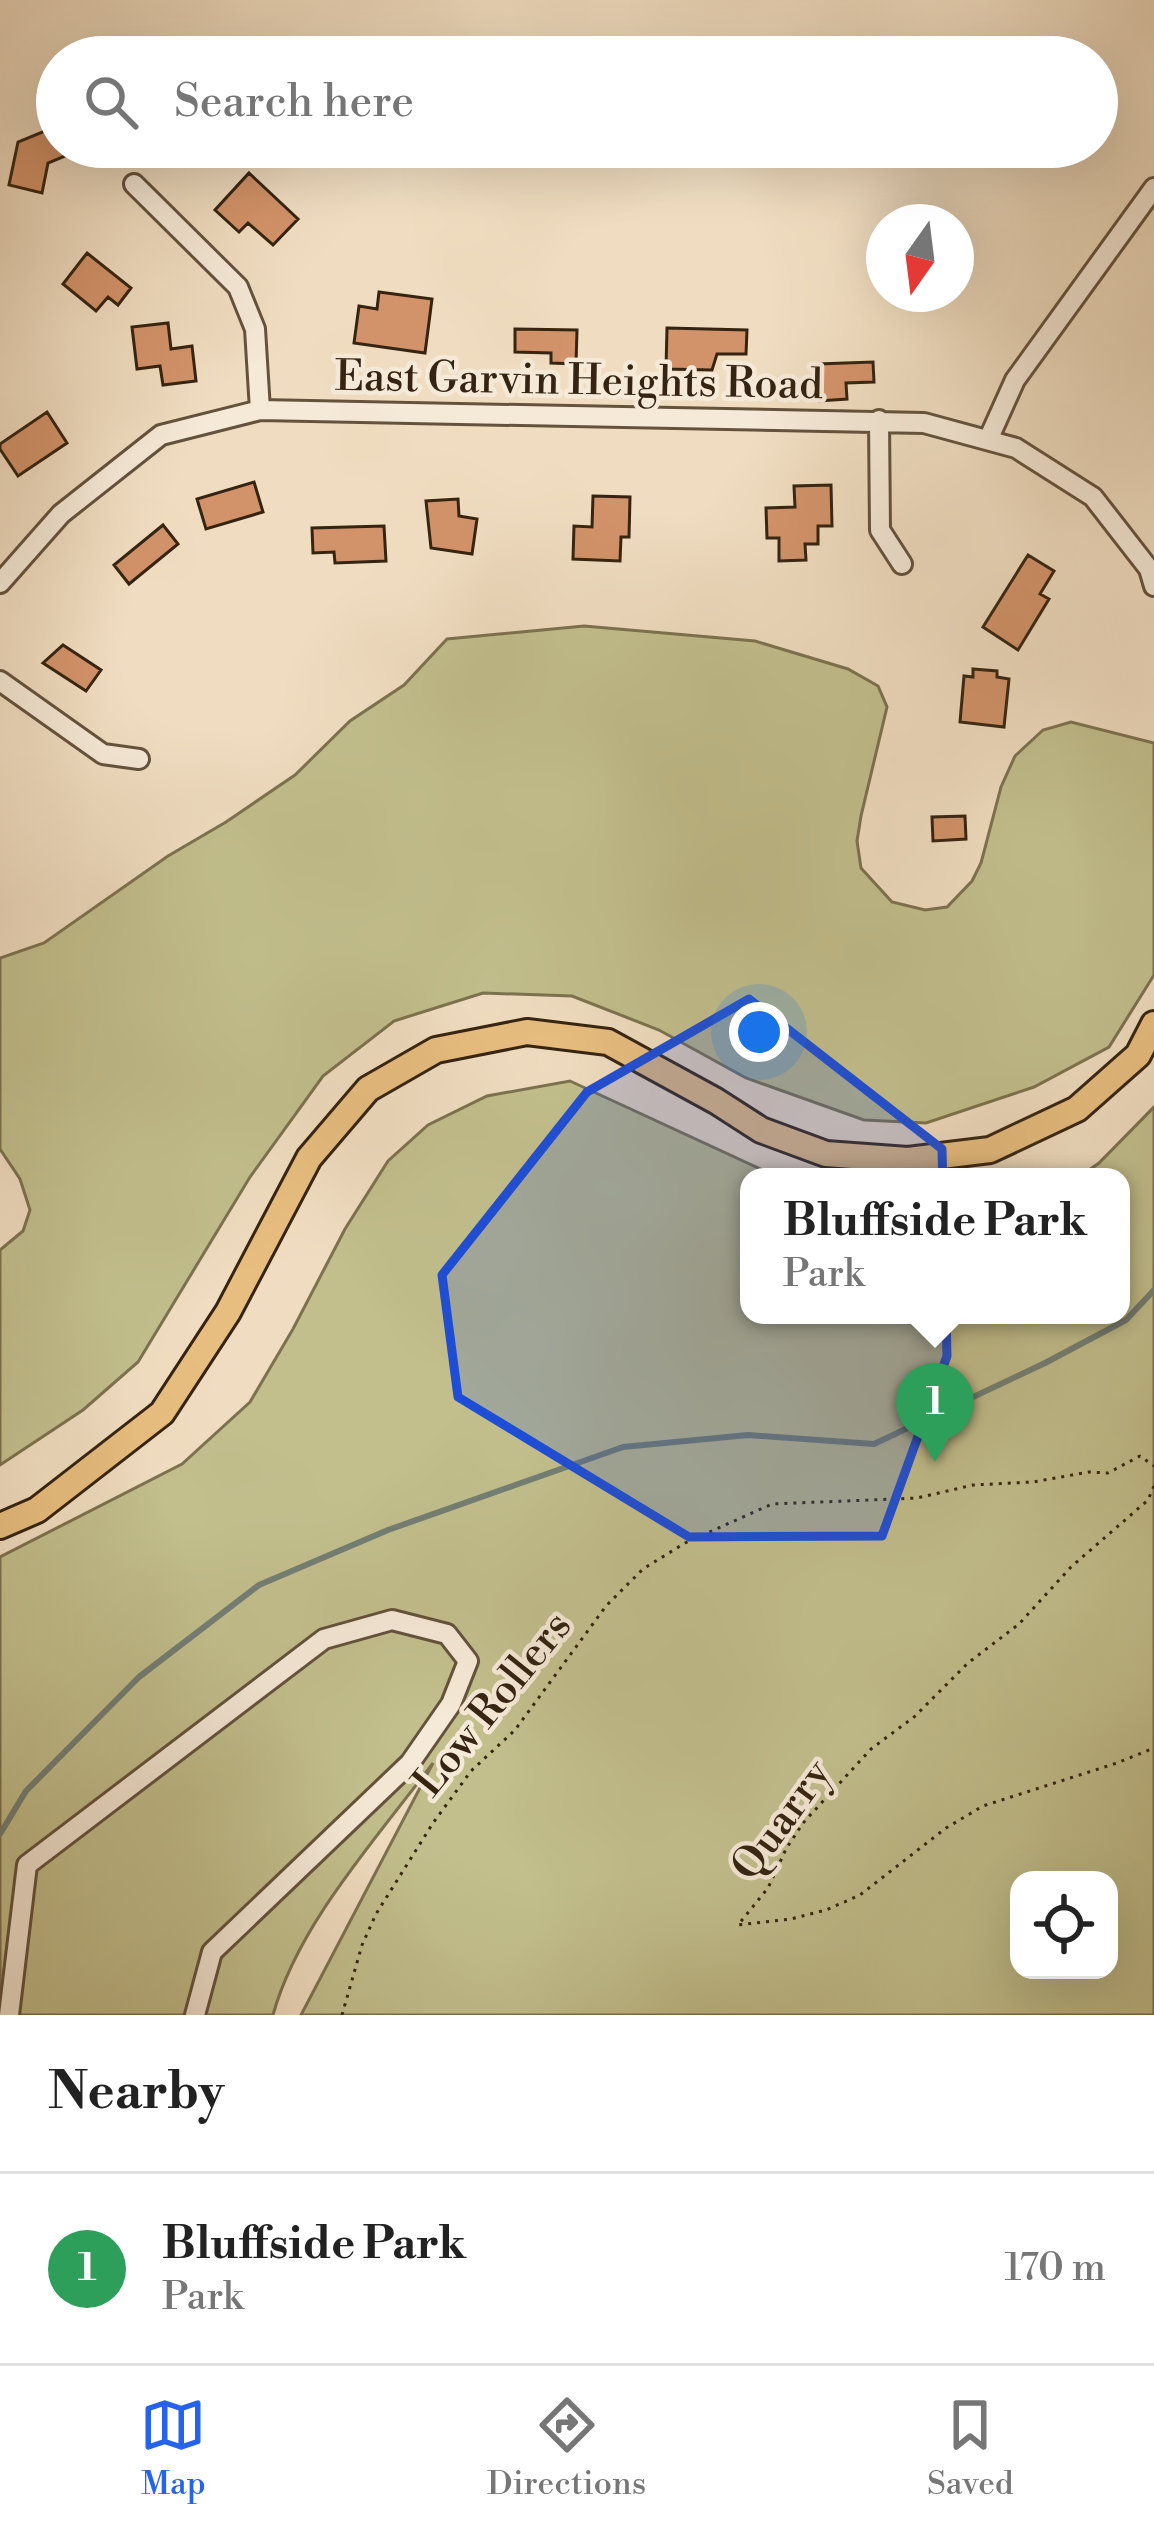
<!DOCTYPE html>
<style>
:root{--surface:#fff;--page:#f2f2f2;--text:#222;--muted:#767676;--line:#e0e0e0;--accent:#2563eb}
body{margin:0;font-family:"Libre Bodoni",serif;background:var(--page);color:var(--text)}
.controls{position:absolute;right:36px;bottom:36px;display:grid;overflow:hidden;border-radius:24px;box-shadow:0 12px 48px #0002}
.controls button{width:108px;height:108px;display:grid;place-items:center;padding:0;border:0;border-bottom:3px solid var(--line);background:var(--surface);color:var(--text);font:60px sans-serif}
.compass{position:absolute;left:866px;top:204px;width:108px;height:108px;border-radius:50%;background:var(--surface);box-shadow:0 12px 48px #0002;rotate:194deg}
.you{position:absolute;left:759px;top:1032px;width:42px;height:42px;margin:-30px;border:9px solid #fff;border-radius:50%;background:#1a73e8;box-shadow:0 0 0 18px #1a73e833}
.badge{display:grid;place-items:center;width:78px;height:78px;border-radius:50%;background:var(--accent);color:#fff;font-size:39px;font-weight:700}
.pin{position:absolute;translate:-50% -99px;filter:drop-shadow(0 3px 6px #0008)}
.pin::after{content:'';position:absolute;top:63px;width:42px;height:36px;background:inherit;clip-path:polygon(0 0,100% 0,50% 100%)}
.popup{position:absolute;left:740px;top:1168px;width:390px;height:156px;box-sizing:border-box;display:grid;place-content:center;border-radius:24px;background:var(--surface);filter:drop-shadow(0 3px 9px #0005);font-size:39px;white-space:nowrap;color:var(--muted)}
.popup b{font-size:45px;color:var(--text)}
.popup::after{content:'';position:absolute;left:50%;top:100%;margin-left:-24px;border:24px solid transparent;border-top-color:var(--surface)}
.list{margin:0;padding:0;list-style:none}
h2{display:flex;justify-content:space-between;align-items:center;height:156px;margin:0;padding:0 48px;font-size:51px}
h2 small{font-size:39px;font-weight:400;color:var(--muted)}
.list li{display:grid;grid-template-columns:78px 1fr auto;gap:36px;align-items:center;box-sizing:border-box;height:192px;padding:0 48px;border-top:3px solid var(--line)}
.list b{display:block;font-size:45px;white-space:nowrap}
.list p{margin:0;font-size:39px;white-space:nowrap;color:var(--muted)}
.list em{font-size:39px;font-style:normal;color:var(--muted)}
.icon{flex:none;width:66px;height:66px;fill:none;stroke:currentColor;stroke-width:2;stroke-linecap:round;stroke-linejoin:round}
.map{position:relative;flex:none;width:1154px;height:2015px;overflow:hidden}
.search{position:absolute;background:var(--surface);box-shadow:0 12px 48px #0002;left:36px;right:36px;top:36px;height:132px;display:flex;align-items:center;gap:30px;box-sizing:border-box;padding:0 42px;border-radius:66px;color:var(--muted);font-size:45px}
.sheet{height:348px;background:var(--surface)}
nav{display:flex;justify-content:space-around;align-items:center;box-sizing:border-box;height:168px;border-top:3px solid var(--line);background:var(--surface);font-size:33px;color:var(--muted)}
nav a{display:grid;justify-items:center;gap:6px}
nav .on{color:var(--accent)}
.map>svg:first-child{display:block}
.green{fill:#c2bf8d;stroke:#7c724f;stroke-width:3;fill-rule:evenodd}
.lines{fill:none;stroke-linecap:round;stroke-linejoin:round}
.stream{stroke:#727f74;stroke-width:6}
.building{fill:#d3936a;stroke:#352411;stroke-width:3}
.minor-casing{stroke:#64523d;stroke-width:24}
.major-casing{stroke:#352411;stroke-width:30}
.path{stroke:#352411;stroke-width:3;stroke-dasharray:3 6;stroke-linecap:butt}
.minor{stroke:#f5e9d7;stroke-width:18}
.major{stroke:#e8be80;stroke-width:24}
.marked{fill:#1d4ed8;fill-opacity:0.2;stroke:#1d4ed8;stroke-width:9;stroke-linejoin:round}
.labels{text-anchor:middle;stroke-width:9;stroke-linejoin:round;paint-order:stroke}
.street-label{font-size:42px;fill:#352411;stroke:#f5e9d7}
</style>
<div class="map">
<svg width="1154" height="2015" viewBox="0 0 1154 2015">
<rect width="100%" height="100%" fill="#f0ddc1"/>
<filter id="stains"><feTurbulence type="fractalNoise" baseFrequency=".00167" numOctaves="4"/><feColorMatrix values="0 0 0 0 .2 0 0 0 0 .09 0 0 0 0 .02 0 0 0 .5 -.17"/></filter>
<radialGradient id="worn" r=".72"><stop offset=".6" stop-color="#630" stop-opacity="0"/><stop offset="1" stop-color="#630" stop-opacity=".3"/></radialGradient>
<path class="green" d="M584 626 755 641 848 669 878 686 887 707 861 816 857 841 861 868 892 902 925 910 947 907 972 881 981 863 1001 787 1015 756 1043 730 1071 722 1154 743V975L1109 1047 1034 1087 926 1123 864 1120 746 1078 659 1030 572 996 483 993 394 1021 323 1076 250 1177 138 1362 83 1410 0 1465V1250L23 1231 30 1210 20 1179 0 1149V958L44 943 168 856 226 822 295 775 350 721 404 685 447 639Z
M570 1081 778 1177H749V1315H1121V1177H1079L1099 1163 1154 1107V2015H301L433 1763C377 1838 298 1924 273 2015H0V1557L182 1464 250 1402 293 1329 345 1229 388 1161 428 1125 487 1096ZM1019 1880H1109V1970H1019Z"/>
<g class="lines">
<path class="stream" d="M0 1834 26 1791 139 1677 259 1585 388 1530 623 1447 748 1435 874 1444 1045 1363 1126 1320 1154 1290"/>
</g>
<path class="building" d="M57 126V147H67L70 154 48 163 42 193 9 185 18 142Z
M249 173 298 219 273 245 248 223 239 232 215 210Z
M87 253 131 288 118 305 108 297 96 311 63 284Z
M379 292 432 299 425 353 354 343 359 306 377 309Z
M168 323 171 349 192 346 196 381 163 385 160 366 137 369 132 327Z
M667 328 747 330 746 354H717L712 370 666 369Z
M515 329 577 330 576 364 551 363V353L515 352Z
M873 362 874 382 846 383 847 399 819 401 818 364Z
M47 412 67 443 18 476 0 449V444Z
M254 482 263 512 206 529 197 499Z
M831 485 832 526H818V544H805L806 560 779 561V538H767L766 508 795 507 794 486Z
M593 496 630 497 629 537H621L620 561 573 559 574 526 592 527Z
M458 499 459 516 477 519 472 554 431 548 426 501Z
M163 525 178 544 129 584 114 565Z
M384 526 386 561 335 563 334 552 313 553 312 528Z
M1028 555 1054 571 1040 594 1049 599 1018 650 983 627Z
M63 645 101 670 86 691 43 663Z
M973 669 997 671V677L1009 679 1004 727 960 722 964 676 973 677Z
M965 816 966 839 933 841 932 817Z"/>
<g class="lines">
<g class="minor-casing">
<path id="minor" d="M134 184 238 287 255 329 260 410
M879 420 880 530 902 564
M988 440 1015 380 1154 188
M0 583 61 514 161 435 260 410 924 423 1016 448 1093 497 1149 569 1154 586
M0 681 103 754 139 759
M9 2015 27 1865 324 1639 392 1620 447 1634 468 1661 451 1704 410 1763 212 1952 195 2015"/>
</g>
<g class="major-casing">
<path id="major" d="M0 1526 37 1510 162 1413 228 1312 309 1158 368 1089 436 1050 527 1032 608 1042 716 1101 761 1130 826 1154 908 1160 990 1150 1077 1109 1138 1055 1154 1024"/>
</g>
<path class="path" d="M1154 1486 1148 1500 1071 1567 1019 1624 968 1663 914 1717 871 1749 803 1823 786 1849 768 1888 738 1925 791 1919 826 1910 860 1895 946 1828 983 1806 1117 1763 1154 1748
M342 2015 362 1945 376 1914 433 1823 471 1771 515 1730 606 1606 643 1569 685 1543 772 1504 917 1498 973 1485 1033 1482 1089 1472 1108 1473 1140 1456 1154 1466"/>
<use href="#minor" class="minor"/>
<use href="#major" class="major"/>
</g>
<path class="marked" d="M749 999 942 1149 947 1356 882 1536 689 1537 458 1397 442 1275 587 1092Z"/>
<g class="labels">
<g class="street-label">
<text transform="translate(579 379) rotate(1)" y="15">East Garvin Heights Road</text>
<text transform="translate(491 1703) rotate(-51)" y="15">Low Rollers</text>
<text transform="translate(780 1819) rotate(-54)" y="15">Quarry</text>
</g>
</g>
<rect width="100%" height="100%" filter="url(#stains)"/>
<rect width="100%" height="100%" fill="url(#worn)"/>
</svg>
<div class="controls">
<button><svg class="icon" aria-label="locate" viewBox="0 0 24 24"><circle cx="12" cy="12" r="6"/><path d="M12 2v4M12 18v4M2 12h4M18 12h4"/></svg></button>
</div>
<svg class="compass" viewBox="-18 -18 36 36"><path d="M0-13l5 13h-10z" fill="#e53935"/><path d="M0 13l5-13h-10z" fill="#767676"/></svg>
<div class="you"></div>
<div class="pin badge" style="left:935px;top:1462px;background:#2e9e5b">1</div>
<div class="popup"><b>Bluffside Park</b>Park</div>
<div class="search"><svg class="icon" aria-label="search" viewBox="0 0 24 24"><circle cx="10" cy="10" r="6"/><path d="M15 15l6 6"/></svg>Search here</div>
</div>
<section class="sheet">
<h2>Nearby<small></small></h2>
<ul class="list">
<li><span class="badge" style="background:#2e9e5b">1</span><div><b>Bluffside Park</b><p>Park</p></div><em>170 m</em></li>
</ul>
</section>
<nav>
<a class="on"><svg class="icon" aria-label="map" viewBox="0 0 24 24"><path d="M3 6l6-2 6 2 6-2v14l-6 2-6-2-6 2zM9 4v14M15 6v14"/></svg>Map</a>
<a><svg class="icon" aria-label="directions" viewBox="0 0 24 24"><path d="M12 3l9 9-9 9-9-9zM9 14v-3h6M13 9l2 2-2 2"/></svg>Directions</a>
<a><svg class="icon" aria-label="saved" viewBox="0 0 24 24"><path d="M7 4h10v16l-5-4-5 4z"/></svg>Saved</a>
</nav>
